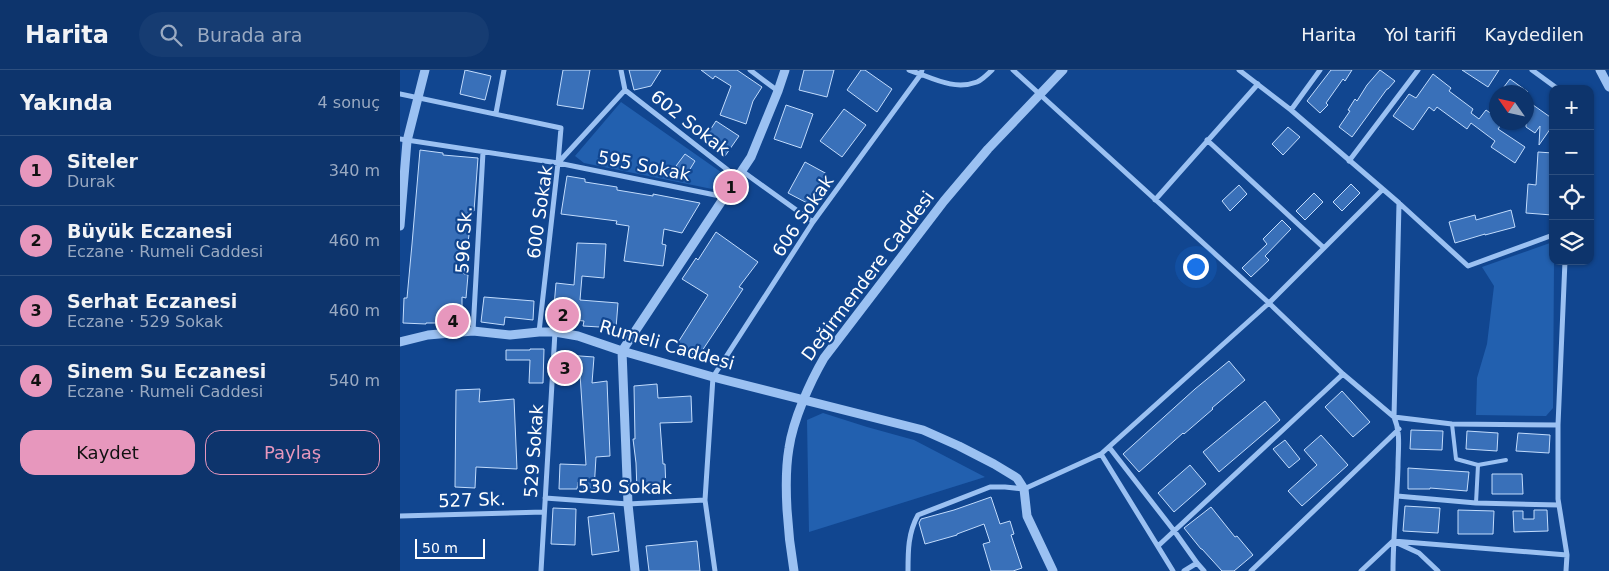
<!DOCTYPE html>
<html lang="tr">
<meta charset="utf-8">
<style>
:root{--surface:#0d346c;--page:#163c72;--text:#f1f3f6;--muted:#9aaac2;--line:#2d4f7f;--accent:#e797bd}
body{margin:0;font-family:"DejaVu Sans",sans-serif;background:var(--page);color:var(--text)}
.controls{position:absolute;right:15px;top:15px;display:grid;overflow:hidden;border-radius:10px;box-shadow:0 1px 4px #0004}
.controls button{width:45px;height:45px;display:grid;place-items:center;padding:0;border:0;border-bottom:1px solid var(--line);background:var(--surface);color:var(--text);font:25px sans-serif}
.compass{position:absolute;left:1089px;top:15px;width:45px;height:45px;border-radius:50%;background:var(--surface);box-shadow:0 1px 4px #0004;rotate:304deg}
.scale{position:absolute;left:15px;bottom:12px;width:70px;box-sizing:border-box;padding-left:5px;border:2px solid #fff;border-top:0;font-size:14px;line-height:18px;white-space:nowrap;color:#fff;-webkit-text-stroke:4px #114690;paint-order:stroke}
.you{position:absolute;left:795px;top:196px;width:18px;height:18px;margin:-12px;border:4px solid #fff;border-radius:50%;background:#1a73e8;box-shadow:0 0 0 8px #1a73e833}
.badge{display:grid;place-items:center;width:32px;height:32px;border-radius:50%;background:var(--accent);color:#111;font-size:16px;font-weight:700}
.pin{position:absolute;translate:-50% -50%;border:2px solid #fff;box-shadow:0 1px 5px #0006}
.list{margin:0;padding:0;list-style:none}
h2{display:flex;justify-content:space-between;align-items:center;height:65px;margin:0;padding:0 20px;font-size:21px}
h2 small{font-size:16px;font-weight:400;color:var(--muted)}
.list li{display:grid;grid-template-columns:32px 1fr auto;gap:15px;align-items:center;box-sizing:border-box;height:70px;padding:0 20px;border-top:1px solid var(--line)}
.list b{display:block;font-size:19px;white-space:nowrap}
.list p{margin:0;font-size:16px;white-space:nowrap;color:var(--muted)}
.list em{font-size:16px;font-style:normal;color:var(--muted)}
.actions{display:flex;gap:10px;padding:15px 20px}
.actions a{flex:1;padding:11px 0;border:1px solid var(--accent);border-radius:15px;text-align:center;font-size:18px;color:var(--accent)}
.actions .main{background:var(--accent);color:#111}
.icon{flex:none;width:28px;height:28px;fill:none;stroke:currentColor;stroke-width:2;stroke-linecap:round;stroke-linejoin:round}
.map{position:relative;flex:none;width:1209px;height:501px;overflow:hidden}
header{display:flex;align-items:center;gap:30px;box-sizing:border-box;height:70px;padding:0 25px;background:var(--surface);border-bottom:1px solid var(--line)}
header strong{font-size:24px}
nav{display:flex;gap:28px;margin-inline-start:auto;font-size:18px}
.search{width:350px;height:45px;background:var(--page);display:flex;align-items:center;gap:12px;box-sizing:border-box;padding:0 18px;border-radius:28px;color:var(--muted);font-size:19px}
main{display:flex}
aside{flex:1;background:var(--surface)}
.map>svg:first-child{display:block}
.green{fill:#2260af}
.building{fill:#3970b9;stroke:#c2dcfd}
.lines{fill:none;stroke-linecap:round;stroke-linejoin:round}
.service{stroke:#9bc1f2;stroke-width:4}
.minor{stroke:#9bc1f2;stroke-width:5}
.tertiary{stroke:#9bc1f2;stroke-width:9}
.labels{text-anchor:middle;stroke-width:4.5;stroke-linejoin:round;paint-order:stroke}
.street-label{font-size:18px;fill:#fff;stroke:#114690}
</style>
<header>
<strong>Harita</strong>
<div class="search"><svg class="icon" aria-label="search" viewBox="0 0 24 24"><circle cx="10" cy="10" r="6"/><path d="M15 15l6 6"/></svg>Burada ara</div>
<nav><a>Harita</a><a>Yol tarifi</a><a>Kaydedilen</a></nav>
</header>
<main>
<aside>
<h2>Yakında<small>4 sonuç</small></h2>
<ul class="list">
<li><span class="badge">1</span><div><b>Siteler</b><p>Durak</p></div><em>340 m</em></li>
<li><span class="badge">2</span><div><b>Büyük Eczanesi</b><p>Eczane · Rumeli Caddesi</p></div><em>460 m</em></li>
<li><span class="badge">3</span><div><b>Serhat Eczanesi</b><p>Eczane · 529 Sokak</p></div><em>460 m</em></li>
<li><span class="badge">4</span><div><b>Sinem Su Eczanesi</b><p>Eczane · Rumeli Caddesi</p></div><em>540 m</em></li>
</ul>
<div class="actions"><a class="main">Kaydet</a><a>Paylaş</a></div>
</aside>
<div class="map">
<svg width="1209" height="501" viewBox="0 0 1209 501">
<rect width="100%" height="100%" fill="#114690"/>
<path class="green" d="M221 32 328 107 317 120 184 93 175 86Z
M1150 173 1153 174 1154 191 1153 338 1146 346 1076 345 1077 308 1087 274 1094 216 1082 197Z
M423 343 467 357 514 370 585 407 409 462 407 350Z"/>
<path class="building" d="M65 0 91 6 85 30 60 24Z
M163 0H190L183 39 157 35Z
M229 0H261L251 16 234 20Z
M301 0H337L362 17 353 31 346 54 320 45 331 16 315 6 313 9Z
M404 0H434L427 27 399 20Z
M461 0H465L492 19 477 42 447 20Z
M931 0H952L945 11 943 9 926 33 928 35 920 43 907 31Z
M980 0 995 11 988 19H987L952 67 939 57 950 41 948 40 955 29 957 31 967 15Z
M1062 0H1099L1088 17Z
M1033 4 1051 18 1049 21 1073 39 1071 43 1079 49 1086 40 1096 47V52H1103L1098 59 1125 77 1115 93 1091 77 1095 71 1071 53 1067 59 1037 37 1034 41 1029 37 1013 60 993 46 1009 24 1016 28Z
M1110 9 1128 22H1100Z
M1126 30 1153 49V55L1139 75 1140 56 1135 63 1126 57Z
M386 35 413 44 401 78 374 69Z
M444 39 466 55 442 87 420 71Z
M316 51 339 66 325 86 303 71Z
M888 57 900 67 883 85 872 74Z
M20 80 43 83V85L78 88 74 141H72L64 204 68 205 66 228 62 227V253H26V254L3 253 4 228H7L12 174Z
M1138 82 1153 83 1152 145 1126 143 1128 114 1136 115Z
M285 84 295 91 287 104 276 96Z
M405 92 427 104 411 135 388 123Z
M167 106 185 109V112L217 117V120L253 126V124L300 133 282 163 264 159 262 174 266 175 263 196 224 191 229 156 216 154 217 151 161 144Z
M951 114 960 123 942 141 933 132Z
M839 115 847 124 830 141 822 131Z
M914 123 923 132 905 150 896 141Z
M1111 140 1115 157 1085 165V164L1055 173 1049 152 1075 145 1076 150Z
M882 150 891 159 865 186 869 190 851 207 842 198 867 174 863 169Z
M316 162 358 192 339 217 343 219 298 287 277 274 308 225 282 209 296 188 298 190Z
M177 173 206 174 204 208 182 206 180 230 218 233 216 258 183 256 184 251 153 248 156 213 174 215Z
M84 227 134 231 133 250 105 247 104 255 81 252Z
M130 279H144L143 313H129L130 290H106V280H130Z
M166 285 194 287 192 313 207 311 210 386 196 387 194 420H184L183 412H178L177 419H159L160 394 186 395 180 304 164 302Z
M829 291 845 310 812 338 813 339 784 364 783 363 739 402 723 384 795 319Z
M257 314 258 328 291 326 292 352 260 353 263 394H265L266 420 237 421 236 393 233 369H235L234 316Z
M80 319 79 332 114 329 117 399 76 397 75 418 55 417 56 320Z
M942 321 970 352 953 367 925 337Z
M865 331 880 350 819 402 803 382Z
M1011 360 1043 361 1042 380 1010 379Z
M1067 361 1098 363 1097 381 1066 379Z
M1118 363 1150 365 1149 383 1116 381Z
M921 365 948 395 902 436 888 421 917 395 904 380Z
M885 370 900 389 889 398 873 379Z
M790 395 806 414 774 442 758 423Z
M1008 398 1069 402 1067 421 1030 418V419H1008Z
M1092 404H1122L1123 424H1092Z
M591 427 600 454 610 451 614 464 611 465 622 498 613 501H591L583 474 590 472 584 454 557 464V465L525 474 519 453 521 449 554 440Z
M1005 436 1040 438 1038 463 1003 461Z
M811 437 835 467 837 466 853 485 834 501H822L802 479H801L784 458Z
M153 438 176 439 175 475 151 474Z
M1058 440 1094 441 1093 464H1058Z
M1134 440H1147L1148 461 1114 462 1113 441H1123V449H1134Z
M214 443 219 481 192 485 188 447Z
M297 471 300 501H249L246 476Z"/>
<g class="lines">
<path class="service" d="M1052 354 1056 389 1078 395 1106 390
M1076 433 1078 395"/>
<path class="minor" d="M221 0 225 20
M350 0 378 21
M509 0C531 7 553 21 577 12 582 10 588 4 592 0
M613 0 869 233 943 304 994 347 1052 354 1158 355
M839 0 891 40 999 133 1068 196 1153 165
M1132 0 1158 19
M225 20 338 108
M0 24 161 58 158 93
M891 40 920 0
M96 43 104 0
M0 69 158 93 325 127
M807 70 924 178
M949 91 1018 0
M342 101 413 152
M755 130 858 14
M1165 191 1158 355V429L1167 485 1166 501
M73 261 83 82
M139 262 158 93 225 20
M709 377 775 462 797 493 804 501
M701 384 773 501
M997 426 1076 433 1159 435
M145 428 228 434 305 430
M0 446 144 442
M995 472 1019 483 1038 501
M758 476 943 304
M141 501 155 262
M315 501 305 430 313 307 413 152 521 4 522 0
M508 501C508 481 508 463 518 445L590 417H605L624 419 701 384 869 233 982 120
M784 501 797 493
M851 501 999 359
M961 501 993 471 1167 485
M993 501C993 466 997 432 998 397 998 379 1001 363 994 347L999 133"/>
<path class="tertiary" d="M1200 0 1209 17
M0 156 7 71 25 0
M0 272 28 265 73 261 110 265 139 262H155L178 266 222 281 313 307 523 360 559 376 594 394 617 408 624 419 627 446 653 501
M235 501 228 434 222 281 351 87 378 21 385 0
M394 501C388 466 383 413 389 378 393 350 410 312 424 288L544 131 588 79 663 0"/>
</g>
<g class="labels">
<g class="street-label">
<text transform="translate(290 53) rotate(38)" y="6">602 Sokak</text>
<text transform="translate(244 96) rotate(11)" y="6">595 Sokak</text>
<text transform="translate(140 142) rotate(-82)" y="6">600 Sokak</text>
<text transform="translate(403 146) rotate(-56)" y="6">606 Sokak</text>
<text transform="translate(64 170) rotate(-87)" y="6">596 Sk.</text>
<text transform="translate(468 206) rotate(-53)" y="6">Değirmendere Caddesi</text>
<text transform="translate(267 275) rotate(16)" y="6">Rumeli Caddesi</text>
<text transform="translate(134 381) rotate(-86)" y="6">529 Sokak</text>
<text transform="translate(225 417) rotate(1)" y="6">530 Sokak</text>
<text transform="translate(72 430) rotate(-2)" y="6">527 Sk.</text>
</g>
</g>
</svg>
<div class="controls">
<button>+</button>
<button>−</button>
<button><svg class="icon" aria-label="locate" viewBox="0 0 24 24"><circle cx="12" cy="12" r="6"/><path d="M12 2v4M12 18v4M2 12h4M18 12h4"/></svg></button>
<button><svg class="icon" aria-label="layers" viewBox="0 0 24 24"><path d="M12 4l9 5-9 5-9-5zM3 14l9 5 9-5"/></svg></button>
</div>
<svg class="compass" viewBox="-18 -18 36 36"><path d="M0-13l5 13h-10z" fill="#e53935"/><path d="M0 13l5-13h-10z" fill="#9aaac2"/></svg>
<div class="scale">50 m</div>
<div class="you"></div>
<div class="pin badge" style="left:331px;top:117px">1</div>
<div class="pin badge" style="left:163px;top:245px">2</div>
<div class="pin badge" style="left:165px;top:298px">3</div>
<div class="pin badge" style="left:53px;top:251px">4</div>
</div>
</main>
